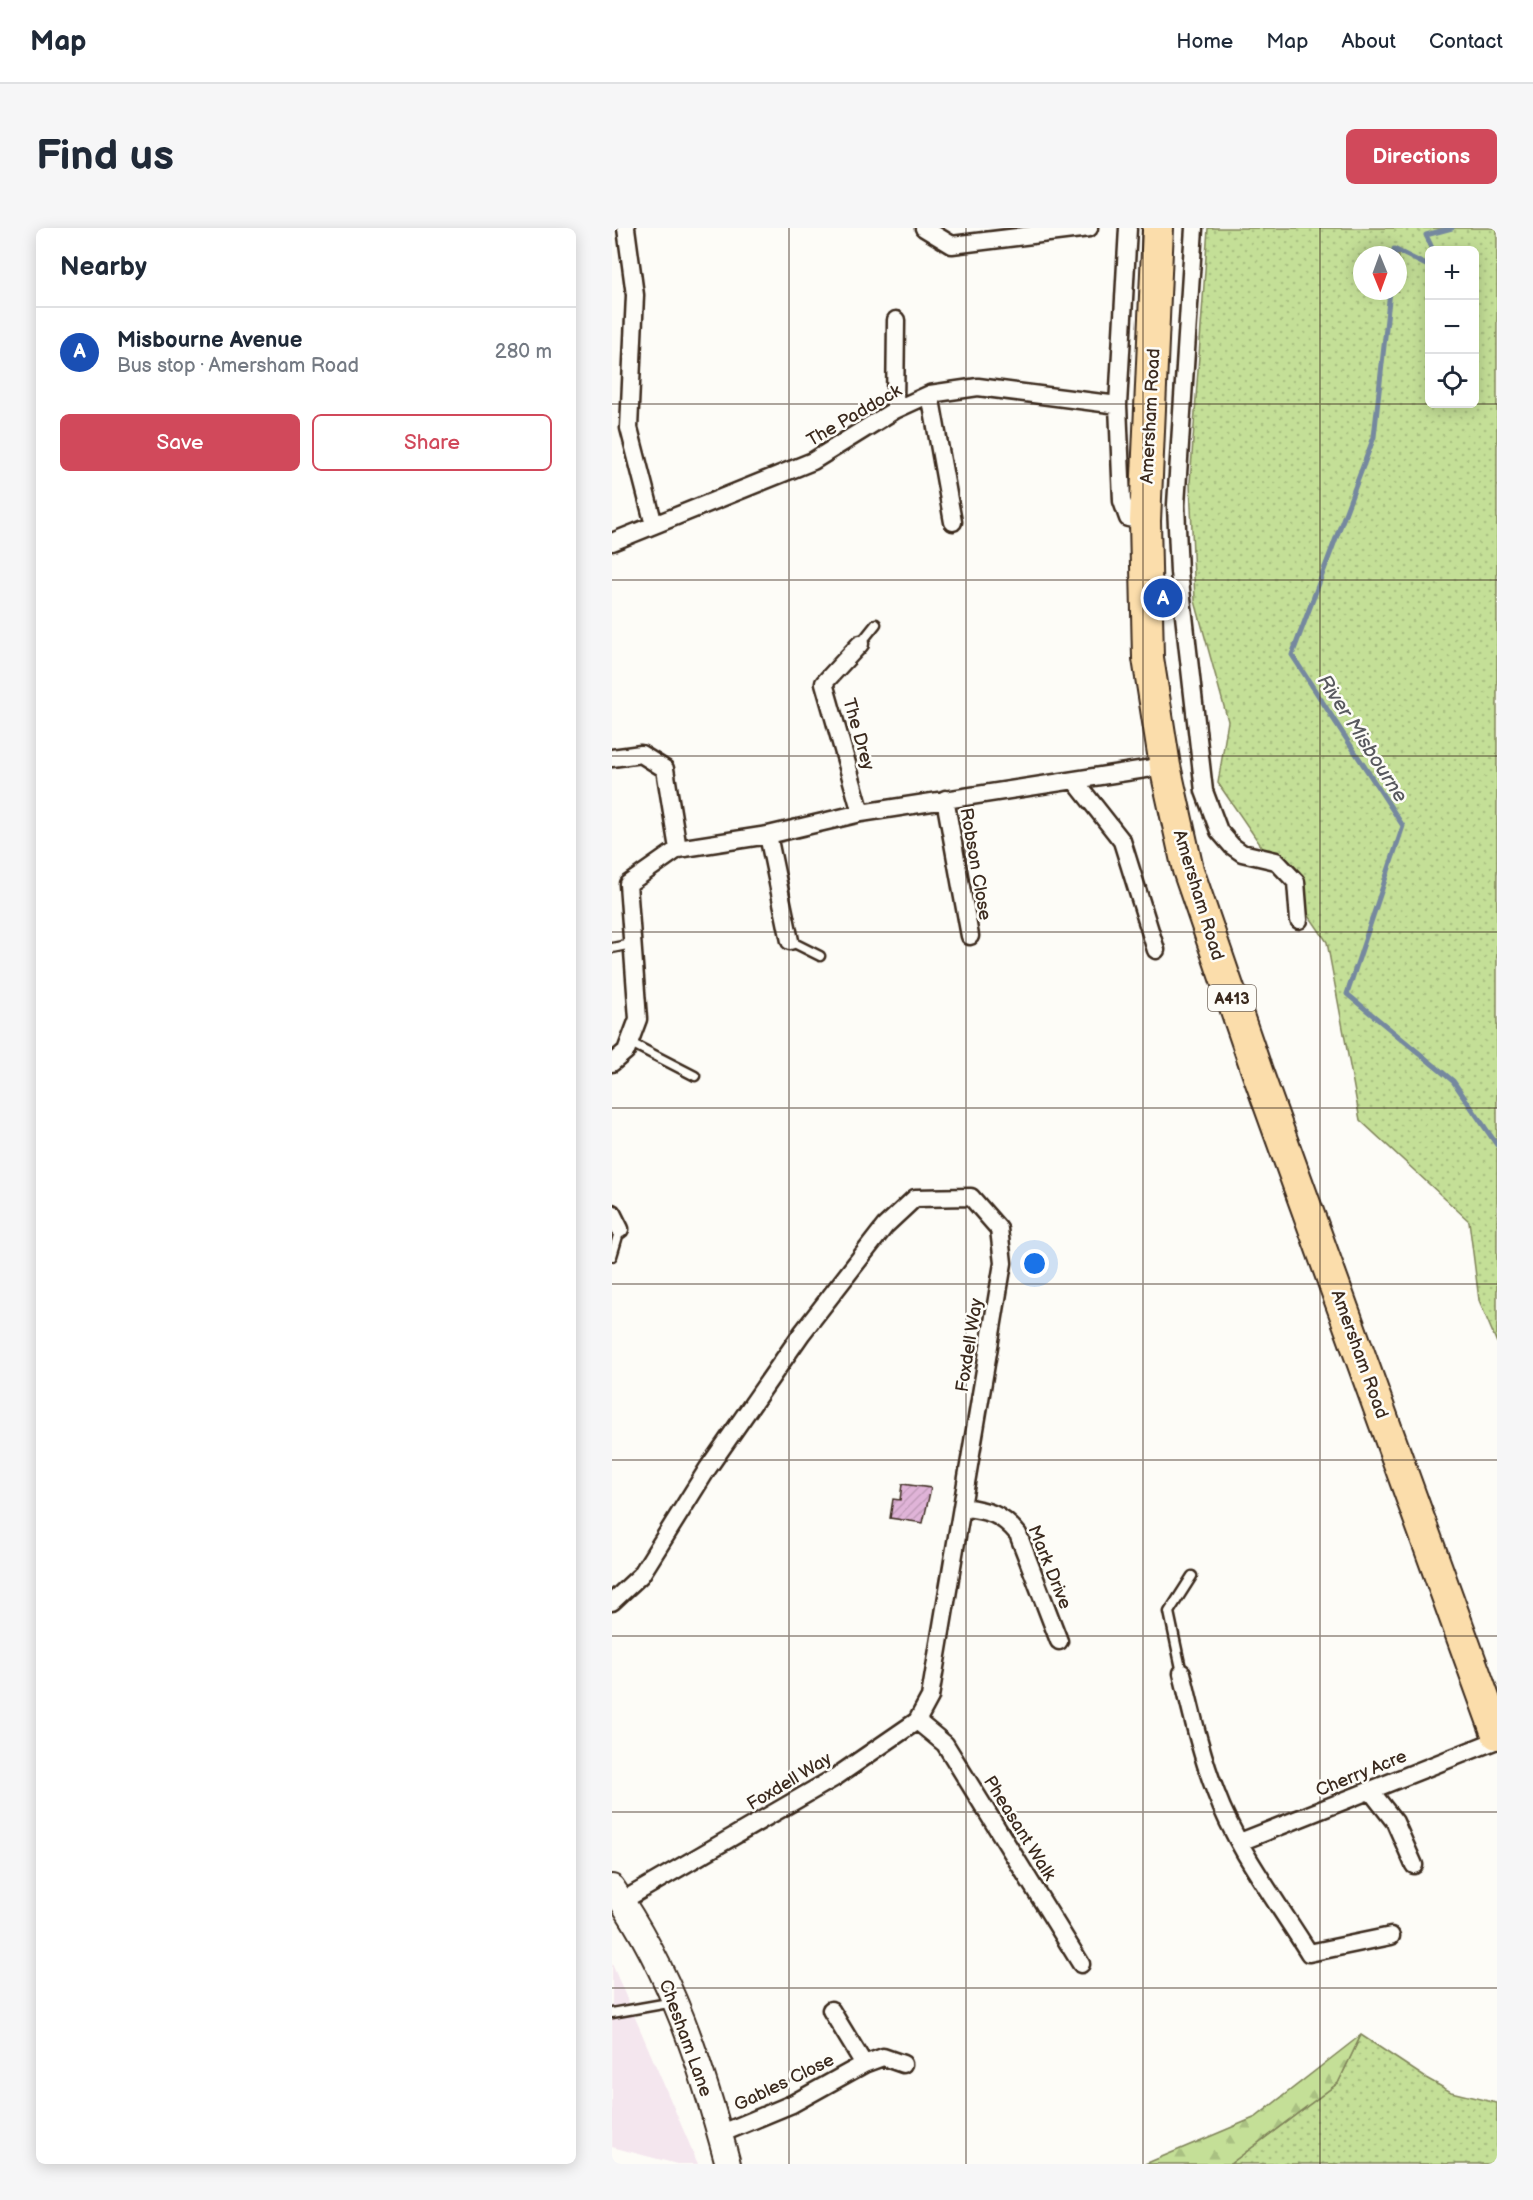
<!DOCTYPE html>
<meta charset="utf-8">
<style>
:root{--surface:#fff;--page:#f6f6f7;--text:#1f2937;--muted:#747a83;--line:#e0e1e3;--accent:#d1495b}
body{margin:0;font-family:"Balsamiq Sans",sans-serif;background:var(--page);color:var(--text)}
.controls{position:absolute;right:18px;top:18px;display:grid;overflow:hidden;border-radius:9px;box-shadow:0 3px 15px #0003}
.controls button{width:54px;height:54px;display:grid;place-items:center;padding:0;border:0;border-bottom:2px solid var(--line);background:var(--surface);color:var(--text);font:30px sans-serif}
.compass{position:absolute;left:741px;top:18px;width:54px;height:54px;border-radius:50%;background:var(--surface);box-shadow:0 3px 15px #0003;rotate:179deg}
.you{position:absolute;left:423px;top:1036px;width:21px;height:21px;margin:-15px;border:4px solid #fff;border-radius:50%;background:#1a73e8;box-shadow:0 0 0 9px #1a73e833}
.badge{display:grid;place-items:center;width:39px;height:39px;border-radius:50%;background:var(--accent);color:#fff;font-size:20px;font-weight:700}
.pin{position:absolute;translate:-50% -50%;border:3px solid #fff;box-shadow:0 2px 6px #0006}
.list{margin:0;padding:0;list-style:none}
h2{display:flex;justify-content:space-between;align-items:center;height:78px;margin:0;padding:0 24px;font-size:26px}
h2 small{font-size:20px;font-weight:400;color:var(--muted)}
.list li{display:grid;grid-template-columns:39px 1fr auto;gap:18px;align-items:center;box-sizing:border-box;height:90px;padding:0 24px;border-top:2px solid var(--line)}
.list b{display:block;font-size:22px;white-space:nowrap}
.list p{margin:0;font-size:20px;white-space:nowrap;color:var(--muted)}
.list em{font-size:20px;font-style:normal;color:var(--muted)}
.actions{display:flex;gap:12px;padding:18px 24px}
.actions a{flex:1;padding:14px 0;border:2px solid var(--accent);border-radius:9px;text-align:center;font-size:21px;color:var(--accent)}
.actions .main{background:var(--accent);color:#fff}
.icon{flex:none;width:33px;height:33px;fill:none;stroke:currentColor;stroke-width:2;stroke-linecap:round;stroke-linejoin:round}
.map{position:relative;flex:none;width:885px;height:1936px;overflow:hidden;border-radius:9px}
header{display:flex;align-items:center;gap:36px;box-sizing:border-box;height:84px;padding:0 30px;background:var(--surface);border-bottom:2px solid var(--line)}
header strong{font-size:28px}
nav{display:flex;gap:33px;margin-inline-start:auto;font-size:21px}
.intro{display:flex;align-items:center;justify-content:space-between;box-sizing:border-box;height:144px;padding:0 36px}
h1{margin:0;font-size:42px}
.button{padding:15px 27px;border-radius:9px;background:var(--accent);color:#fff;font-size:21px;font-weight:700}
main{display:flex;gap:36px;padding:0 36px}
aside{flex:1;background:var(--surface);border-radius:9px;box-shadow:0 3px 15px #0003}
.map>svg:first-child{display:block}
.built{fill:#f4e6ee}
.grass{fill:url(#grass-dots);stroke:#80845a;stroke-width:1.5;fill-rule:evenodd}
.forest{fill:url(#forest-firs);stroke:#80845a;stroke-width:1.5}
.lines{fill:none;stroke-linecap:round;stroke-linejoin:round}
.stream{stroke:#75889f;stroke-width:5}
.building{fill:url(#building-hatch);stroke:#3b2a1e;stroke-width:1.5}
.lane-casing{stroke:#3b2a1e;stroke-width:13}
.street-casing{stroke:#3b2a1e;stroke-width:21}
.secondary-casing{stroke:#3b2a1e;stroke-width:28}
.highway-casing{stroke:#3b2a1e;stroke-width:34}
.lane{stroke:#fdfcf7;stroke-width:8}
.street{stroke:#fdfcf7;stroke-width:16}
.secondary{stroke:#fdfcf7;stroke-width:24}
.highway{stroke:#fbddab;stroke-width:30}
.grid{fill:none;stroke:#3b2a1e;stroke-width:1.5;stroke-opacity:0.55}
.labels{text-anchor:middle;stroke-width:5;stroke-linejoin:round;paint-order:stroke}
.shield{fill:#fdfcf7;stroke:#75695f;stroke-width:1.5}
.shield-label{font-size:16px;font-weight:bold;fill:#3b2a1e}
.street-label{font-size:18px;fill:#3b2a1e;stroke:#fdfcf7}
.water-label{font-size:20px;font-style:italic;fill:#58595e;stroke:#fdfcf7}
</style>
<header>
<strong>Map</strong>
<nav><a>Home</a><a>Map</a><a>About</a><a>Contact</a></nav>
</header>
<div class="intro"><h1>Find us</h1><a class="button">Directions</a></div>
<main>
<aside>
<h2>Nearby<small></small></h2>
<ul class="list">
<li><span class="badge" style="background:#1a4fb4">A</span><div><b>Misbourne Avenue</b><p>Bus stop · Amersham Road</p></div><em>280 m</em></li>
</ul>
<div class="actions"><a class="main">Save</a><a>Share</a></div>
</aside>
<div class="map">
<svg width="885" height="1936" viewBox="0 0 885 1936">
<defs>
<pattern id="grass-dots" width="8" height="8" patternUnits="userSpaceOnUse" patternTransform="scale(1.5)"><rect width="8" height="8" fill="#c4df97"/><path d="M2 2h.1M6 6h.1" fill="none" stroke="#a9c082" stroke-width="1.8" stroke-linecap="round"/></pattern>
<pattern id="forest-firs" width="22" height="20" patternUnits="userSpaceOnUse" patternTransform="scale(1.5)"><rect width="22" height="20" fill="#c4df97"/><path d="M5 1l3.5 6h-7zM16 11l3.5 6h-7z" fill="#a9c082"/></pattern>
<pattern id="building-hatch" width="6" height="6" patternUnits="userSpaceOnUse" patternTransform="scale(1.5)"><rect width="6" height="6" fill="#e0b4d8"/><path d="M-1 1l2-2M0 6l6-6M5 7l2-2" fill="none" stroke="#c19bb9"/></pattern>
</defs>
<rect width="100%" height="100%" fill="#fdfcf7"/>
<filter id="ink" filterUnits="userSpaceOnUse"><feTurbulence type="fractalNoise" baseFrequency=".0167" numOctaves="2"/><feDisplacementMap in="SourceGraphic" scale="12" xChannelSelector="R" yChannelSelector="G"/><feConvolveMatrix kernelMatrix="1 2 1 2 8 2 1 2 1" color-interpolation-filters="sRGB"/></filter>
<g filter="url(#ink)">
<path class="built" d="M0 1736 86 1936H65L0 1919Z"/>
<path class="grass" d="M596 0H885V1115L867 1072 857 993 748 892 715 714 606 555 616 493 583 373 578 255ZM818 22H862V176H818ZM750 27H786V63H750Z
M749 1807 814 1850 839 1864 885 1875V1936H618L726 1855Z"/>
<path class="forest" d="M749 1807 726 1855 618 1936H533L644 1889Z"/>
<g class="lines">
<path class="stream" d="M821 22 814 7 840 0
M782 27V21L818 39
M778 63 762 209 680 427 791 598 735 766 841 853 885 917"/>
</g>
<path class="building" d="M290 1256 319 1260 311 1295 278 1290 281 1271 288 1272Z"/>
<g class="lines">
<g class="lane-casing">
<path id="lane" d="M248 416 264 396
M178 713 208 728
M0 720 20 716
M17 814 83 848
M0 1028 8 1001
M570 1445 557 1384 580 1348
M0 1785 62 1774"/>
</g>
<g class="street-casing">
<path id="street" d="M14 0 23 67 17 200 42 297
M312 0 340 17 477 0
M516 0 506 177 510 273 516 290 533 293
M582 0 564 277 567 344 592 563 607 603 620 618 630 625 664 633 684 654 687 692
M318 166 341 294
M283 182 284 92
M0 314 201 233 283 182 318 166 366 159 506 177
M248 416 212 455 249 585
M0 530 29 526 53 541 66 621
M462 552 510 613 544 722
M333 571 358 708
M156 607 178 713
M0 835 14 823 26 791 16 656 66 621 156 607 249 585 553 538
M0 985 8 1001
M350 1279C376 1283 389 1285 406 1306L447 1413
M0 1374 29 1347 96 1240 190 1105 273 998 303 970 359 969 387 1001 391 1035 318 1469 305 1493 222 1550 10 1673
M570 1445C580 1486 589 1527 604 1565 624 1620 666 1675 697 1725L779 1708
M305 1493 333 1516 469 1736
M758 1562 783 1594 802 1637
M628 1614 885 1512
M219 1782 252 1836
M108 1906 180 1876 252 1836 271 1829 291 1836"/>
</g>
<g class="secondary-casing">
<path id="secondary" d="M0 1659C59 1742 90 1839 116 1936"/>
</g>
<g class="highway-casing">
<path id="highway" d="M546 0 533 293 536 430 553 538 576 642 646 846 885 1506"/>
</g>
<use href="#lane" class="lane"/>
<use href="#street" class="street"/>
<use href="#secondary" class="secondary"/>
<use href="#highway" class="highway"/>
</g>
</g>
<path class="grid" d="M177 0V1936M354 0V1936M531 0V1936M708 0V1936M0 176H885M0 352H885M0 528H885M0 704H885M0 880H885M0 1056H885M0 1232H885M0 1408H885M0 1584H885M0 1760H885"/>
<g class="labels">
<rect class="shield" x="596" y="757" width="48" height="26" rx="4.5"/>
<g class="shield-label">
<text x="620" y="776">A413</text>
</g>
<g class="street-label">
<text transform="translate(242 187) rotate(-30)" y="6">The Paddock</text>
<text transform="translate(538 188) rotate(-87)" y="6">Amersham Road</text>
<text transform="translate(247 506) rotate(74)" y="6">The Drey</text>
<text transform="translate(364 636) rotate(80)" y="6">Robson Close</text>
<text transform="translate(587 667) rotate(73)" y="6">Amersham Road</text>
<text transform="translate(357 1117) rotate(-81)" y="6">Foxdell Way</text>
<text transform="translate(748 1126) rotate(70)" y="6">Amersham Road</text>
<text transform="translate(438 1339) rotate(68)" y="6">Mark Drive</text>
<text transform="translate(749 1545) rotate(-22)" y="6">Cherry Acre</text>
<text transform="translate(177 1553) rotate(-31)" y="6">Foxdell Way</text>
<text transform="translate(408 1600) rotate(58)" y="6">Pheasant Walk</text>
<text transform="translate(74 1810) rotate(70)" y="6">Chesham Lane</text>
<text transform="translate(172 1854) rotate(-26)" y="6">Gables Close</text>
</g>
<g class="water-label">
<text transform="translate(751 510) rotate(57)" y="7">River Misbourne</text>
</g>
</g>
</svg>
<div class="controls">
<button>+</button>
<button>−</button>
<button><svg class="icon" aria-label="locate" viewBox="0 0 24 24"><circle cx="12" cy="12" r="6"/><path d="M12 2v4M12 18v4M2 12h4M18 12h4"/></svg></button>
</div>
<svg class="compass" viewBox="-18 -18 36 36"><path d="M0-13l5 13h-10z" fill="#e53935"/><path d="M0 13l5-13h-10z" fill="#747a83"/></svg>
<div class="you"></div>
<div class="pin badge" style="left:551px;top:370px;background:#1a4fb4">A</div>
</div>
</main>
